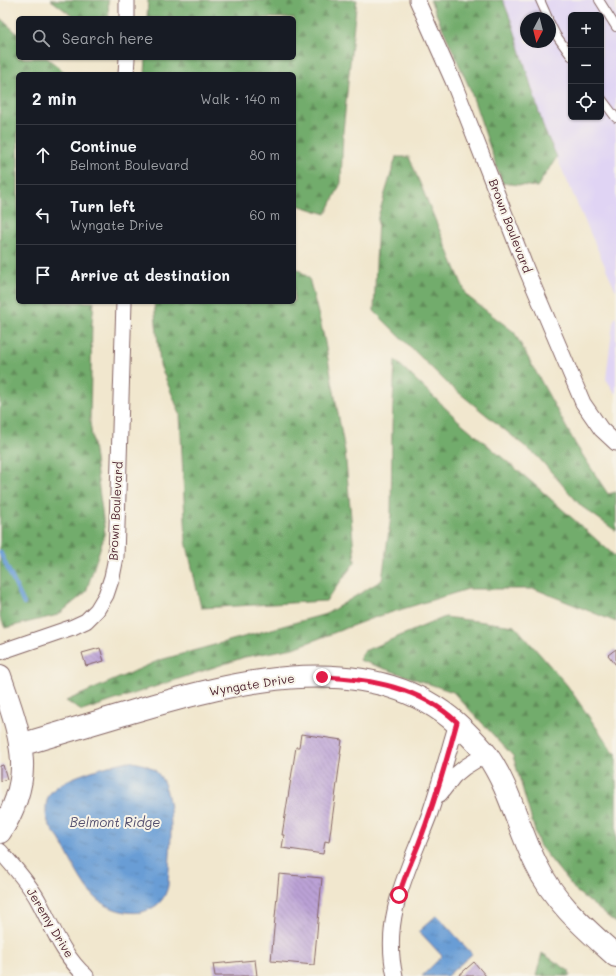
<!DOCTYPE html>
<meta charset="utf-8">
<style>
:root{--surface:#171b24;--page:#242831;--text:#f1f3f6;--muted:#9ea1a6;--line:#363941}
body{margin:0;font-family:Mali,sans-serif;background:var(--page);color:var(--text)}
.controls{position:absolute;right:12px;top:12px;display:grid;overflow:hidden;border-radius:6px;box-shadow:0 1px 3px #0004}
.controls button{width:36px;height:36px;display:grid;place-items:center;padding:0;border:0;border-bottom:1px solid var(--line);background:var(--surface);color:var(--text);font:20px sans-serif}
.compass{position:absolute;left:520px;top:12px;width:36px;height:36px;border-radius:50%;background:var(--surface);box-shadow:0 1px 3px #0004;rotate:187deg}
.stop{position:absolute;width:12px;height:12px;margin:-9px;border:3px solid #e11d48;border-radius:50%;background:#fff}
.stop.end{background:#e11d48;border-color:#fff;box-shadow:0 1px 4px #0008}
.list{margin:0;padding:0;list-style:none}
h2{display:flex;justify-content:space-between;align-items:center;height:52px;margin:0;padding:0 16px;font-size:17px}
h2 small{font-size:13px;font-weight:400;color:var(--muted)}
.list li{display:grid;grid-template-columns:26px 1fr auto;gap:12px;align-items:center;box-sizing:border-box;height:60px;padding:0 16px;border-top:1px solid var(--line)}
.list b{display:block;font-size:15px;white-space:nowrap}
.list p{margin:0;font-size:13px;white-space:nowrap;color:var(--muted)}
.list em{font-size:13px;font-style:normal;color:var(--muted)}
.icon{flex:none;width:22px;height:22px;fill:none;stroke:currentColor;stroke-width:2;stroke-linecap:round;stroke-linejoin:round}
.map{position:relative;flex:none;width:616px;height:976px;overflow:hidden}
.search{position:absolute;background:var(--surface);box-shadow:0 1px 3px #0004;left:16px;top:16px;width:280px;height:44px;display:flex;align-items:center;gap:10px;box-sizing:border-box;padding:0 14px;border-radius:6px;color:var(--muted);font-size:15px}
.panel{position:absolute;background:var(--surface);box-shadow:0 1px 3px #0004;left:16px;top:72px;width:280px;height:232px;border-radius:6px}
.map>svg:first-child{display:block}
.built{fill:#e0d4f4;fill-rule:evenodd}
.forest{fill:url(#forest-firs);stroke:#5e664c}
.water{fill:url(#water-ripples);stroke:#5a5e80}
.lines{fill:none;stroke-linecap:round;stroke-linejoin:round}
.stream{stroke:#699dd5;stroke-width:4.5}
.building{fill:url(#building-back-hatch)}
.lane-casing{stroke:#846564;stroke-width:10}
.street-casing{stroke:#846564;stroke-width:17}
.secondary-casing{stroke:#846564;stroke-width:24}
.lane{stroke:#fff;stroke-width:8}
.street{stroke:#fff;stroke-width:15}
.secondary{stroke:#fff;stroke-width:22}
.route{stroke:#e11d48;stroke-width:5}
.labels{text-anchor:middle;stroke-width:4;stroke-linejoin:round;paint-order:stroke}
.street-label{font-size:12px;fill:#4a1f2b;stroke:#f7f3e8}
.water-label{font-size:13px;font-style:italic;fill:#56516f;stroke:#f7f3e8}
</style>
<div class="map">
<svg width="616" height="976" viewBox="0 0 616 976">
<defs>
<pattern id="forest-firs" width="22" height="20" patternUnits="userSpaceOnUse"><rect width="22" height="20" fill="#72ac6c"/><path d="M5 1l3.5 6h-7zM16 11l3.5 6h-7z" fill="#608b59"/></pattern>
<pattern id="water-ripples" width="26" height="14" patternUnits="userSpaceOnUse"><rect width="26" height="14" fill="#699dd5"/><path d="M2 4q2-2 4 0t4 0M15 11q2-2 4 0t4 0" fill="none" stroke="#587fad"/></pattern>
<pattern id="building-back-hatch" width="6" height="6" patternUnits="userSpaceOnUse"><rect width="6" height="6" fill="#bba2d6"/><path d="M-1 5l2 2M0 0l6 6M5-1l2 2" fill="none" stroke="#9a83ae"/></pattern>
</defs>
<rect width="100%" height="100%" fill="#f7f3e8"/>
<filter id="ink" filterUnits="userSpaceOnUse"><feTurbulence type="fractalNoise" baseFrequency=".025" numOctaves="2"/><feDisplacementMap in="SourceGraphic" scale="8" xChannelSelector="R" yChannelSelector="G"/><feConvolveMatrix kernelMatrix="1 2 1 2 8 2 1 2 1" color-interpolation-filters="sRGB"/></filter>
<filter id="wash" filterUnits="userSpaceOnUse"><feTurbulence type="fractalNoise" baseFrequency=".012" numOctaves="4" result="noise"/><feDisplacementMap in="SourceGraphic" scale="16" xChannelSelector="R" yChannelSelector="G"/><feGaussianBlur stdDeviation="0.9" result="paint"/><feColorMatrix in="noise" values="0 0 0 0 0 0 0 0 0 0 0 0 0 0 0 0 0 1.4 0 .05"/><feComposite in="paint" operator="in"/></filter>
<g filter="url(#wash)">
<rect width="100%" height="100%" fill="#f1e7ce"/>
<path class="built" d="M503 0H616V291L544 129 513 26ZM571 15H601V117H571ZM526 18H550V42H526Z
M616 316V394L606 379 613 322Z"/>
<path class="forest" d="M51 0H108L109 18H75Z
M148 0H357L354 24 343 132 341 183 326 214 294 204V74H145L146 58H294V18H147Z
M430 0H503L513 26 544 129 557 157 537 187 502 183 470 89Z
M0 18 18 34V58H47L67 74H18V302H94L92 323 90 422 105 533 86 592 58 615 5 628 0 617Z
M396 157H409L467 296 514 332 576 445 608 494 616 492V531L581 506 538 457 447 383 374 311 378 217Z
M294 266 309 278 324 337 345 451 355 562 326 601 201 608 186 541 180 414 160 365 154 302H294Z
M395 360 459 421 535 485 616 557V622L535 589H468L370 619 294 648 245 657 82 711 66 701 160 660 326 614 382 580 391 516 392 425Z
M445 617 515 626 567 685 614 753H616V923L576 891 539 845 513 756 453 692 359 660 364 651Z
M542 953 569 971 570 976H536Z"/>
<path class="water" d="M129 761C137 763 145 764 152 768 180 787 169 856 168 886 165 898 160 905 148 910 131 917 105 909 93 895 79 880 71 860 61 842 58 836 50 829 48 822 45 815 45 802 49 795 58 778 110 765 129 761Z
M437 915 472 954 447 976H422L442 956 419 931Z"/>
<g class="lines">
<path class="stream" d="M0 552 24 604"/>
</g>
<g id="blocks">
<path class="building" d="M100 648 104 661 86 666 82 653Z
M616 649V665L608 655Z
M301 734 342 740 340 754H341L329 842 325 841 323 854 282 848 284 835H282L296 747H299Z
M3 765 7 779 0 781V766Z
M279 874 322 878 314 965 271 961Z
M255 960 257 976H215L213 964Z
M474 962 486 976H458Z"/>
</g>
</g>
<g filter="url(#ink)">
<use href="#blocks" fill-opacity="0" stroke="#846564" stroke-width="1"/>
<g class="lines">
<g class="lane-casing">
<path id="lane" d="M540 0 548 18
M599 0 616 27
M550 23 556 35 571 56
M601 98 616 118"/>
</g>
<g class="street-casing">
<path id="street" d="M417 0 453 81 527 271 583 403 601 429 616 443
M127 18V0
M126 74 127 58
M0 652 73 627 86 621 97 610 106 595 112 577 116 557 124 302
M440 794 454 776 465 767 486 754
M0 851C13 866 28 882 38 900 52 926 63 956 86 976
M395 976C381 916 410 867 430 813 440 783 448 753 457 723"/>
</g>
<g class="secondary-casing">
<path id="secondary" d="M0 676C9 703 21 733 22 762 23 786 13 813 0 832
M20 745C57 734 94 723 131 712 236 681 376 643 464 730 472 738 480 746 487 755 510 788 518 828 536 864 554 902 585 928 616 956"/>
</g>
<use href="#lane" class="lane"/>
<use href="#street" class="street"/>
<use href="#secondary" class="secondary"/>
</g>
</g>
<g class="lines" filter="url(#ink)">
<path class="route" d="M322 677C371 679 419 687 457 722 446 763 434 804 419 843 412 861 404 877 399 895"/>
</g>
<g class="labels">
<g class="street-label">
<text transform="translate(510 226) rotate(69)" y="4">Brown Boulevard</text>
<text transform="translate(116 511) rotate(-87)" y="4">Brown Boulevard</text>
<text transform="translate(252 685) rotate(-9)" y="4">Wyngate Drive</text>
<text transform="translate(50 923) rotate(59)" y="4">Jeremy Drive</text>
</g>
<g class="water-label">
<text x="115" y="827">Belmont Ridge</text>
</g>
</g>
</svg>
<div class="controls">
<button>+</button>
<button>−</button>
<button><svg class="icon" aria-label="locate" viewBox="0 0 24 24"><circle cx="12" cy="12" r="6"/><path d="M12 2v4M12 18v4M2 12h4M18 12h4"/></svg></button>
</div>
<svg class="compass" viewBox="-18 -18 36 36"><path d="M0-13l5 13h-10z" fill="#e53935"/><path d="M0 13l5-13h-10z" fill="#9ea1a6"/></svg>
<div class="stop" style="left:399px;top:895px"></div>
<div class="stop end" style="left:322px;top:677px"></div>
<div class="search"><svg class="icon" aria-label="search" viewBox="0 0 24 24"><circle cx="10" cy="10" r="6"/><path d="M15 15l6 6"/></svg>Search here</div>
<section class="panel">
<h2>2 min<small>Walk · 140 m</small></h2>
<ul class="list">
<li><svg class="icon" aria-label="ahead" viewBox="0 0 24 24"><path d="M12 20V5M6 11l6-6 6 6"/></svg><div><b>Continue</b><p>Belmont Boulevard</p></div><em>80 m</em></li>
<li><svg class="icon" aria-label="left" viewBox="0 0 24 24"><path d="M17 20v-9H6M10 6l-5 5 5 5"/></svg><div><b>Turn left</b><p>Wyngate Drive</p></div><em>60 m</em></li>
<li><svg class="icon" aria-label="arrive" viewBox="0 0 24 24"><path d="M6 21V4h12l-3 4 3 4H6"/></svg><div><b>Arrive at destination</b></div></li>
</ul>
</section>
</div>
